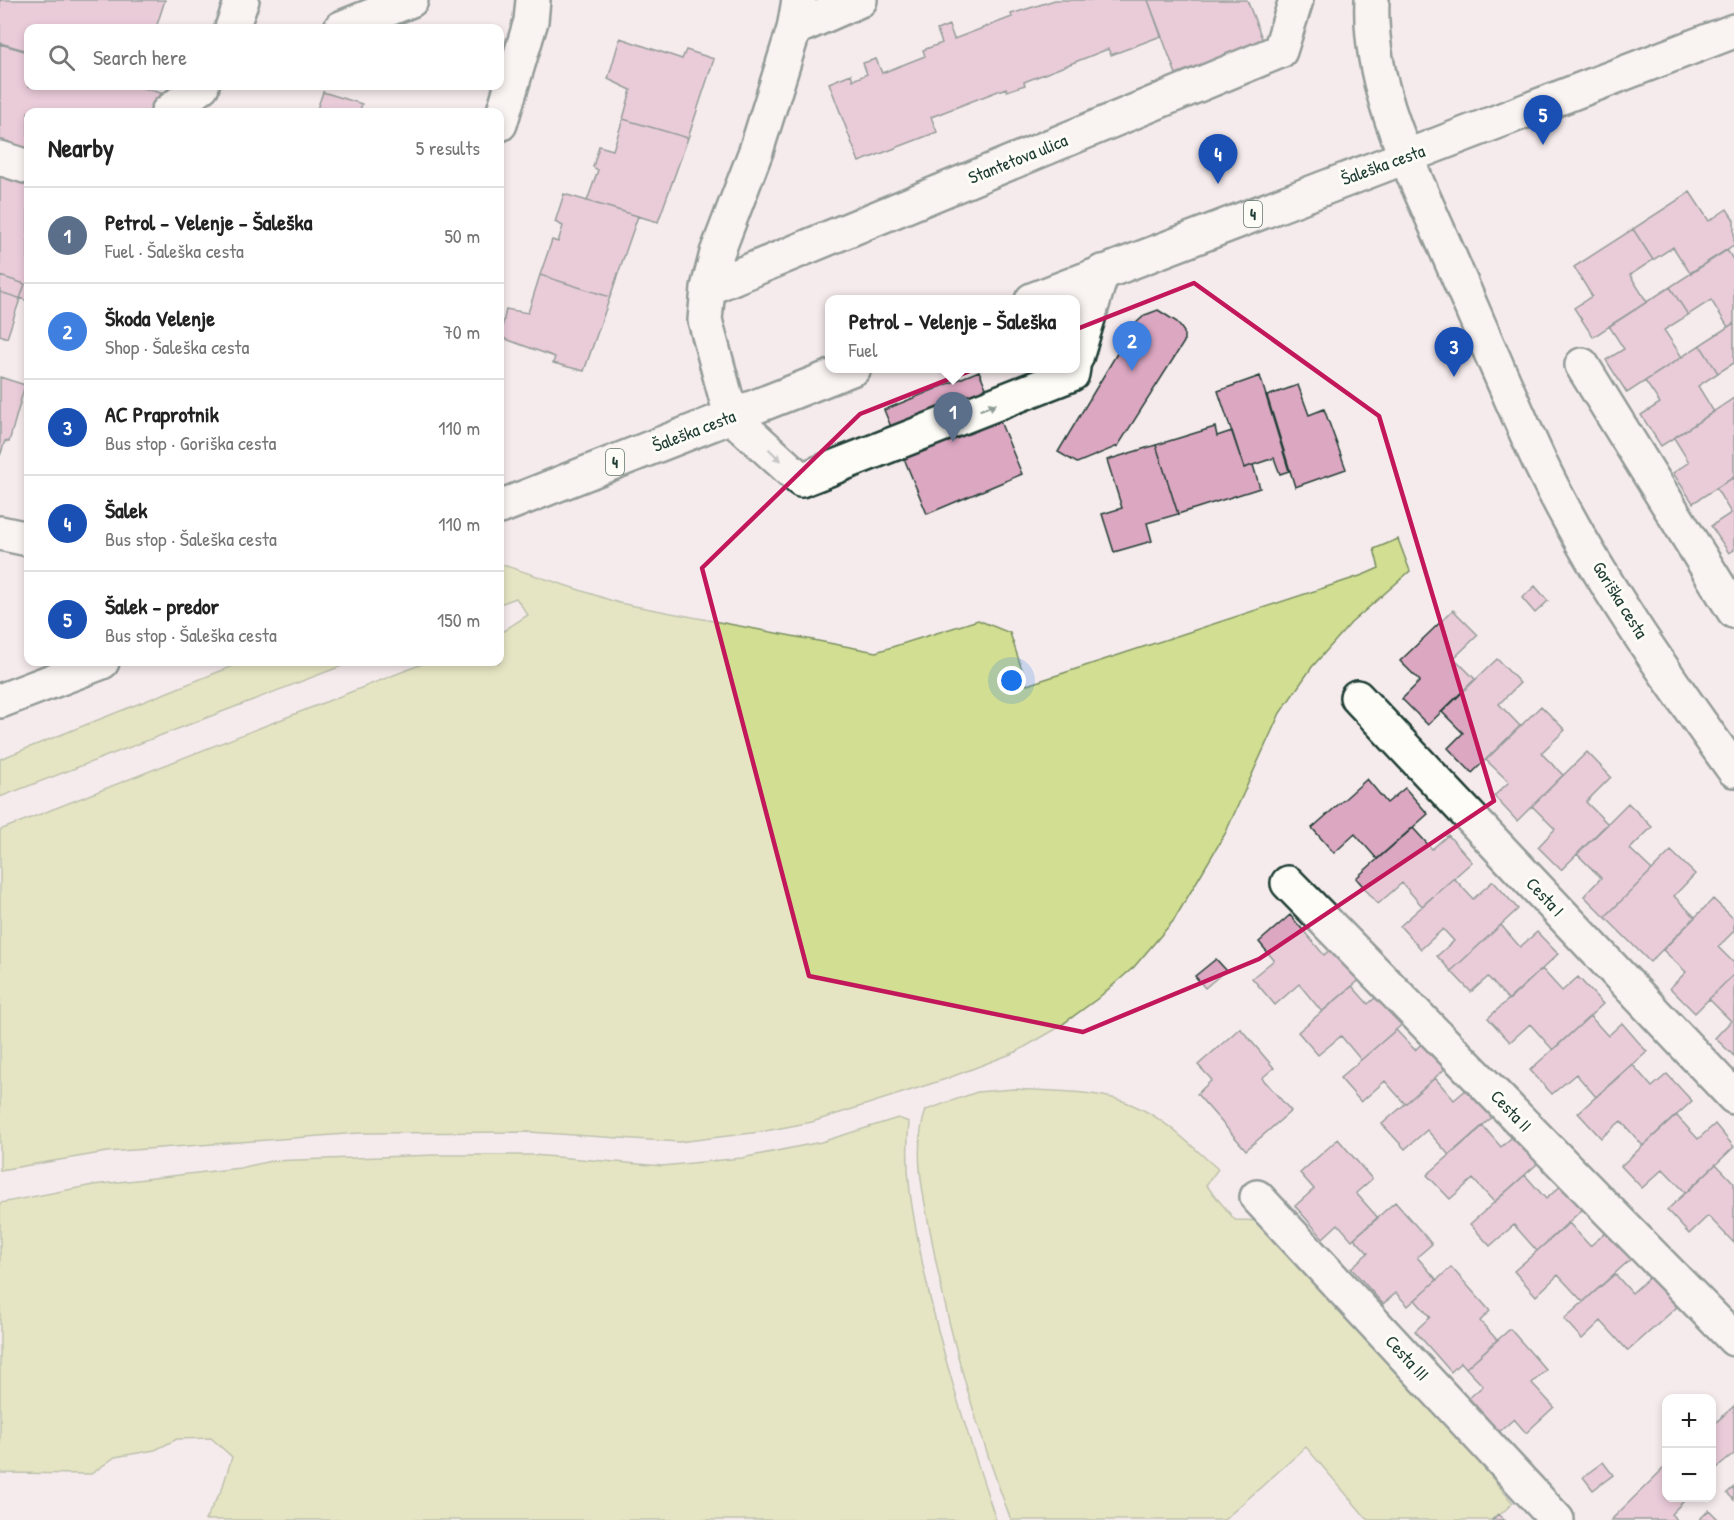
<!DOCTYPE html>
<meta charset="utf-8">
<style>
:root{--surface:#fff;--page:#f6f6f6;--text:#222;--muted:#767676;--line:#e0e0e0;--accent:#c8321e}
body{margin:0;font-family:"Patrick Hand",sans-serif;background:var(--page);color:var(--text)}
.controls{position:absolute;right:18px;bottom:18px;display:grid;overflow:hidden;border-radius:12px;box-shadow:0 3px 9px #0003}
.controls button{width:54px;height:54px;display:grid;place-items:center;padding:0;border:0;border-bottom:2px solid var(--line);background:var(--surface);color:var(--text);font:30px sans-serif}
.you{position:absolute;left:1012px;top:681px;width:21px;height:21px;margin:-15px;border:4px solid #fff;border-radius:50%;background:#1a73e8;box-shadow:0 0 0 9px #1a73e833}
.badge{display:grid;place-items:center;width:39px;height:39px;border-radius:50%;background:var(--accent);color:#fff;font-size:20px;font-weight:700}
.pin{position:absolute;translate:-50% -50px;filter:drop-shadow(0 2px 3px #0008)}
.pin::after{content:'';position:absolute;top:32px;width:21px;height:18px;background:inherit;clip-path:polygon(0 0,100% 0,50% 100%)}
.popup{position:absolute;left:825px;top:295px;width:255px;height:78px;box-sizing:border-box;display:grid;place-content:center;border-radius:12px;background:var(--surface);filter:drop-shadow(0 2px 4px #0005);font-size:20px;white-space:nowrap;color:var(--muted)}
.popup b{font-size:22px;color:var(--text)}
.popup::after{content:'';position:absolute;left:50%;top:100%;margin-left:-12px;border:12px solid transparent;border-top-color:var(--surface)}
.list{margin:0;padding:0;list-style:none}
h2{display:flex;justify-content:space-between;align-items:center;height:78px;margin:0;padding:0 24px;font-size:26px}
h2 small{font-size:20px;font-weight:400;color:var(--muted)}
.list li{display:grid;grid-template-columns:39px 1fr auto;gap:18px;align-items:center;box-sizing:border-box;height:96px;padding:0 24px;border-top:2px solid var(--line)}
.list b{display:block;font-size:22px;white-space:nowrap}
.list p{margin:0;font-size:20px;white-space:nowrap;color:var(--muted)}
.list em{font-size:20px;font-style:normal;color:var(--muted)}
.icon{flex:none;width:33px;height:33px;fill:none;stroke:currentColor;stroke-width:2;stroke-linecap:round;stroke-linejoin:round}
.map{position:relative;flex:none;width:1734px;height:1520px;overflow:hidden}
.search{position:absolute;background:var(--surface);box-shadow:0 3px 9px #0003;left:24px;top:24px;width:480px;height:66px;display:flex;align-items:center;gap:15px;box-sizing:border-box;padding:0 21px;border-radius:12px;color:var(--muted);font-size:22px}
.panel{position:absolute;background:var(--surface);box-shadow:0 3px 9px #0003;left:24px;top:108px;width:480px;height:558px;border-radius:12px}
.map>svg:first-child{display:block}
.green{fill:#d2de91;stroke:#788e62;stroke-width:1.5}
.building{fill:#dca7c1;stroke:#1f3d34;stroke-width:1.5}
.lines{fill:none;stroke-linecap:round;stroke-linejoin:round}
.minor-casing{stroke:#1f3d34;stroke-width:38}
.major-casing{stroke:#1f3d34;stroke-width:38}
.minor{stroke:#fdfcf7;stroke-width:33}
.major{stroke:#fdfcf7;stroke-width:33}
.oneway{fill:#8e9c96}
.marked{fill:none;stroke:#c2185b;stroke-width:4.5;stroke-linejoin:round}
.labels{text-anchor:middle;stroke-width:6;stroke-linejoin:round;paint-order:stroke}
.shield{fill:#fdfcf7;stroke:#62766e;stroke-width:1.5}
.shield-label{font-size:16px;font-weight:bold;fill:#1f3d34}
.street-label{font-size:18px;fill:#1f3d34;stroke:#fdfcf7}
</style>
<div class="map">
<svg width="1734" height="1520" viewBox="0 0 1734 1520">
<rect width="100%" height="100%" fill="#f6ebec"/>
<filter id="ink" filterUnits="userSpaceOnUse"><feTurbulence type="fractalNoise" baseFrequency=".0167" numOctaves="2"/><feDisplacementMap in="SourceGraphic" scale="12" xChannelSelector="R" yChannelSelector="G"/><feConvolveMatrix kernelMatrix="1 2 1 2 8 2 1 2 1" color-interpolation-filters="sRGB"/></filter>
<g filter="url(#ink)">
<path class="green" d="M1398 539 1410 571 1351 623 1312 667 1280 713 1225 834 1174 920 1134 967 1097 999 1056 1029 1016 1052 946 1079 812 1122 760 1132 679 1142 529 1132 359 1133 107 1152 0 1170V830L427 662H500V633L528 615 516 598 500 604V564L619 603 876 652 978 620 1010 633 1027 685 1363 575 1379 568 1374 549Z
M243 662H352L0 797V759Z
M1014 1089C1052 1092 1098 1089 1133 1105 1166 1119 1191 1146 1218 1169L1206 1185 1235 1220 1269 1221 1395 1362 1513 1503 1494 1520H1368L1306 1447 1224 1520H1011C976 1427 948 1333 931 1235 923 1195 912 1149 926 1110L977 1092Z
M898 1118 909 1122C904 1175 913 1215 923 1266 941 1353 968 1436 996 1520H205L222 1489 232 1457 211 1438 177 1439 155 1450 115 1457 91 1474 0 1473V1203L93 1185 240 1168 271 1161 435 1155H533L662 1166 742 1158 821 1142Z"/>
<path class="building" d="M0 0H165L156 28H28V51L0 43Z
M1055 0H1148L1161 36 1111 55 1108 49 1024 82 1025 85 1007 91 1006 88 931 117 937 132 859 162 829 83 851 74 853 80 867 74 863 63 876 59 882 73 925 56 923 50 942 43 937 30 949 25 954 39 1012 17 1011 14Z
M1148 0H1247L1263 41 1176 74Z
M620 38 682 59 686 50 714 59 688 138 623 119 631 90 608 79Z
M0 44 28 52V86H137L184 100 180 112H28V301L0 292Z
M323 92 362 104 360 110 369 112H316Z
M623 119 688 138 658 222 587 201 598 170 593 167 599 146 613 150Z
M1690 192 1709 221 1727 209 1734 220V245L1690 273 1673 247 1653 260 1633 229Z
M564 194 638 216 610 297 540 275 552 240 558 242 563 226 555 222Z
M1633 229 1653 260 1630 275 1647 302 1593 337 1574 308 1592 296 1574 267Z
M1727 250 1734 261V323L1728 327 1711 300 1688 315 1670 287Z
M540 275 610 297 584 371 553 363 555 357 500 337 506 309 528 313Z
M0 276 25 284 7 338 0 335Z
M1670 287 1688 315 1664 330 1682 357 1627 393 1606 360 1624 349 1609 326Z
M1158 310 1177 322 1184 332V342L1118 446 1077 463 1058 452 1134 325 1145 315Z
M1734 323V363L1718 373 1700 345Z
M1700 345 1718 373 1698 386 1714 412 1661 446 1641 415 1660 403 1645 381Z
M979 371 1022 474 927 514 884 410Z
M1260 376 1289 471 1280 474 1274 458 1244 468 1218 391Z
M0 377 25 385 9 442 5 441 0 456Z
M1298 385 1309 415 1324 409 1346 469 1295 487 1267 396Z
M1734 398V477L1693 503 1673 473 1689 462 1674 438Z
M1215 427 1217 436 1232 431 1244 468 1253 465 1260 488 1178 514 1156 445Z
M1156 445 1178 514 1147 523 1152 541 1114 552 1102 514 1122 508 1107 460Z
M1734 477V550L1729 553 1711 526 1731 513 1716 488Z
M1535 586 1548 601 1535 613 1522 598Z
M1453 610 1478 635 1454 658 1475 679 1428 725 1402 699 1420 681 1400 661Z
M1497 659 1520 683 1499 704 1520 726 1472 773 1448 748 1463 733 1442 712Z
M1541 706 1565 730 1541 753 1563 775 1517 821 1494 796 1509 782 1486 760Z
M1587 752 1611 777 1586 802 1608 824 1561 870 1538 847 1555 829 1532 806Z
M1367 779 1387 803 1405 788 1428 814 1377 859 1355 834 1334 853 1312 828Z
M1628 803 1652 827 1630 849 1652 870 1605 917 1584 896 1601 878 1577 854Z
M1413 828 1432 849 1448 835 1472 862 1422 906 1402 883 1378 904 1356 878Z
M1671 851 1695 874 1674 896 1695 917 1650 962 1605 917Z
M1454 878 1473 899 1493 881 1518 909 1451 971 1437 956 1454 941 1443 929 1421 949 1400 926Z
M1713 899 1734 919V931L1718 947 1734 963V974L1695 1013 1670 988 1686 972 1663 950Z
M1290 915 1324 955 1342 939 1370 971 1322 1012 1299 984 1275 1005 1252 978 1274 960 1259 942Z
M1501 925 1520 947 1537 932 1558 954 1509 1000 1488 977 1471 992 1451 971Z
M1216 959 1226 970 1205 988 1195 976Z
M1542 969 1562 991 1578 977 1603 1004 1553 1050 1530 1024 1510 1042 1488 1018Z
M1734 974V1056L1715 1038 1731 1021 1709 999Z
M1352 986 1368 1004 1388 987 1413 1015 1361 1060 1341 1036 1318 1055 1298 1032Z
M1590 1016 1608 1036 1622 1023 1647 1052 1596 1097 1576 1074 1552 1094 1530 1070Z
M1240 1028 1274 1068 1262 1078 1291 1111 1246 1150 1197 1094 1212 1080 1198 1065Z
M1396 1030 1415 1050 1432 1034 1455 1060 1405 1104 1385 1081 1361 1102 1340 1078Z
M1632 1064 1652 1087 1667 1074 1692 1101 1643 1146 1621 1121 1601 1138 1578 1113Z
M1435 1078 1454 1100 1474 1083 1498 1112 1449 1155 1427 1130 1405 1149 1382 1124Z
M1676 1115 1698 1139 1715 1124 1734 1147 1686 1193 1663 1169 1642 1188 1621 1166Z
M1483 1126 1501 1147 1519 1131 1544 1158 1494 1202 1473 1179 1450 1199 1427 1175Z
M1338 1139 1372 1179 1356 1193 1378 1218 1352 1240 1338 1224 1323 1238 1295 1206 1314 1189 1300 1173Z
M1716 1164 1734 1183V1243L1708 1216 1689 1234 1667 1210Z
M1525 1175 1546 1199 1563 1184 1584 1208 1537 1251 1514 1225 1490 1246 1470 1224Z
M1395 1202 1432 1244 1417 1257 1437 1280 1408 1306 1396 1293 1383 1304 1351 1268 1368 1253 1354 1238Z
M1569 1223 1590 1246 1609 1230 1633 1257 1583 1302 1558 1275 1536 1296 1514 1271Z
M1451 1267 1490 1311 1480 1321 1497 1340 1466 1368 1461 1362 1451 1372 1415 1331 1430 1317 1415 1300Z
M1615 1274 1632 1293 1650 1277 1677 1307 1628 1351 1601 1321 1582 1339 1564 1319Z
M1510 1329 1546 1370 1532 1383 1554 1407 1526 1433 1514 1419 1499 1432 1469 1398 1483 1386 1466 1368Z
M1734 1406V1454L1712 1472V1426Z
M1603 1462 1613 1475 1593 1490 1583 1477Z
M1666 1466V1498H1687L1671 1514 1677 1520H1611Z
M1734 1487V1500L1727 1493Z
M1709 1510 1719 1520H1699Z
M1498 1514 1504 1520H1492Z"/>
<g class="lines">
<g class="minor-casing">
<path id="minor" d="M799 0 794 29 756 151 717 253 708 288 705 320 731 416 801 480 1072 374 1073 368
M1372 0C1368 90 1413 171 1447 251 1478 322 1508 394 1541 465 1593 572 1664 673 1734 770
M232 28 242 0
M341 28 411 0
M794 29 860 0
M168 112 202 86
M500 124 531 21 533 0
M0 158 28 167
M708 288 1280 51 1296 0
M1076 358 1102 272
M1582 365 1734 611
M0 533 28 539
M1357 697 1734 1097
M1288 883 1734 1339
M1257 1197 1557 1520"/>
</g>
<g class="major-casing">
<path id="major" d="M1032 300 1734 31
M500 507 854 368
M0 701 102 662"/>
</g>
<use href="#minor" class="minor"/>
<use href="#major" class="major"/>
</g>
<defs><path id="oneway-solid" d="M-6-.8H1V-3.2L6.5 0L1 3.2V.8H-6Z" transform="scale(1.5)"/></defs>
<g class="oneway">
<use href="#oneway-solid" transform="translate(988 407) rotate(-21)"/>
<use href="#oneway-solid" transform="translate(775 455) rotate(44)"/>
</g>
</g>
<path d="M0 0H1734V1520H0ZM1194 283 1379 416 1494 801 1259 959 1083 1032 809 976 702 568 860 414Z" fill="#f6ebec" fill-opacity=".55" fill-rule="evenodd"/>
<path class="marked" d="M1194 283 1379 416 1494 801 1259 959 1083 1032 809 976 702 568 860 414Z"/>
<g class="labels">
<g class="shield">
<rect x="1244" y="201" width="18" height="26" rx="4.5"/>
<rect x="606" y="449" width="18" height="26" rx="4.5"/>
</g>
<g class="shield-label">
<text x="1253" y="220">4</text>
<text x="615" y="468">4</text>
</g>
<g class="street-label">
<text transform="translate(1018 159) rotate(-22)" y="6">Stantetova ulica</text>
<text transform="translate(1383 165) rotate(-20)" y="6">Šaleška cesta</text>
<text transform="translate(694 431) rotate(-21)" y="6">Šaleška cesta</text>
<text transform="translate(1620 600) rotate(58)" y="6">Goriška cesta</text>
<text transform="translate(1545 897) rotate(47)" y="6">Cesta I</text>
<text transform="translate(1511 1111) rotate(46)" y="6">Cesta II</text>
<text transform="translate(1407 1358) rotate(47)" y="6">Cesta III</text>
</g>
</g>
</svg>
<div class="controls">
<button>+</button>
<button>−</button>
</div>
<div class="you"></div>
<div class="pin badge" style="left:953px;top:442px;background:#5c6f8a">1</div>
<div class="popup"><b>Petrol - Velenje - Šaleška</b>Fuel</div>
<div class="pin badge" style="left:1132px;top:371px;background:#3f7fe0">2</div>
<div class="pin badge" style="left:1454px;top:377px;background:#1a4fb4">3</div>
<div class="pin badge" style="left:1218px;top:184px;background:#1a4fb4">4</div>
<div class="pin badge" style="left:1543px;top:145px;background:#1a4fb4">5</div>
<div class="search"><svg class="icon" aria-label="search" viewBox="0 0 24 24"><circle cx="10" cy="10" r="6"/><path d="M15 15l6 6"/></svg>Search here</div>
<section class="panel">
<h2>Nearby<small>5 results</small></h2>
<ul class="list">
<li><span class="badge" style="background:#5c6f8a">1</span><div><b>Petrol - Velenje - Šaleška</b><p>Fuel · Šaleška cesta</p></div><em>50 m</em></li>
<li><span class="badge" style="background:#3f7fe0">2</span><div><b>Škoda Velenje</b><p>Shop · Šaleška cesta</p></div><em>70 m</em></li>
<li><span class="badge" style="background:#1a4fb4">3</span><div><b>AC Praprotnik</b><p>Bus stop · Goriška cesta</p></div><em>110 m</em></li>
<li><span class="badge" style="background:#1a4fb4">4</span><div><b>Šalek</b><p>Bus stop · Šaleška cesta</p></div><em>110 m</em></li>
<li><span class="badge" style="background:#1a4fb4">5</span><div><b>Šalek - predor</b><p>Bus stop · Šaleška cesta</p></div><em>150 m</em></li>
</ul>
</section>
</div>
